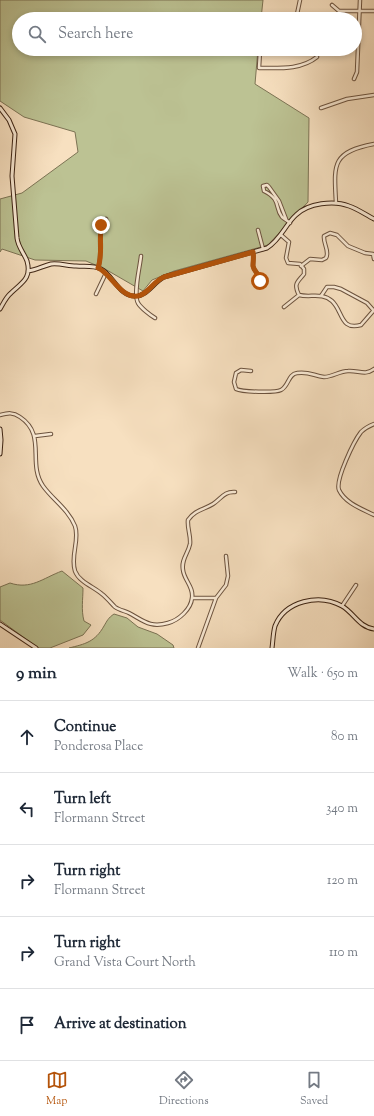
<!DOCTYPE html>
<meta charset="utf-8">
<style>
:root{--surface:#fff;--page:#f2f2f3;--text:#1f2937;--muted:#747a83;--line:#e0e1e3;--accent:#b45309}
body{margin:0;font-family:"Sorts Mill Goudy",serif;background:var(--page);color:var(--text)}
.stop{position:absolute;width:12px;height:12px;margin:-9px;border:3px solid #b45309;border-radius:50%;background:#fff}
.stop.end{background:#b45309;border-color:#fff;box-shadow:0 1px 4px #0008}
.list{margin:0;padding:0;list-style:none}
h2{display:flex;justify-content:space-between;align-items:center;height:52px;margin:0;padding:0 16px;font-size:17px}
h2 small{font-size:13px;font-weight:400;color:var(--muted)}
.list li{display:grid;grid-template-columns:26px 1fr auto;gap:12px;align-items:center;box-sizing:border-box;height:72px;padding:0 16px;border-top:1px solid var(--line)}
.list b{display:block;font-size:15px;white-space:nowrap}
.list p{margin:0;font-size:13px;white-space:nowrap;color:var(--muted)}
.list em{font-size:13px;font-style:normal;color:var(--muted)}
.icon{flex:none;width:22px;height:22px;fill:none;stroke:currentColor;stroke-width:2;stroke-linecap:round;stroke-linejoin:round}
.map{position:relative;flex:none;width:374px;height:648px;overflow:hidden}
.search{position:absolute;background:var(--surface);box-shadow:0 2px 6px #0003;left:12px;right:12px;top:12px;height:44px;display:flex;align-items:center;gap:10px;box-sizing:border-box;padding:0 14px;border-radius:22px;color:var(--muted);font-size:15px}
.sheet{height:412px;background:var(--surface)}
nav{display:flex;justify-content:space-around;align-items:center;box-sizing:border-box;height:56px;border-top:1px solid var(--line);background:var(--surface);font-size:11px;color:var(--muted)}
nav a{display:grid;justify-items:center;gap:2px}
nav .on{color:var(--accent)}
.map>svg:first-child{display:block}
.green{fill:#bcc293;stroke:#7c7354}
.lines{fill:none;stroke-linecap:round;stroke-linejoin:round}
.street-casing{stroke:#6c533f;stroke-width:4.5}
.secondary-casing{stroke:#3d2414;stroke-width:5}
.street{stroke:#faebd6;stroke-width:2.5}
.secondary{stroke:#faebd6;stroke-width:3}
.route{stroke:#b45309;stroke-width:5}
</style>
<div class="map">
<svg width="374" height="648" viewBox="0 0 374 648">
<rect width="100%" height="100%" fill="#f7e0c0"/>
<filter id="stains"><feTurbulence type="fractalNoise" baseFrequency=".005" numOctaves="4"/><feColorMatrix values="0 0 0 0 .2 0 0 0 0 .09 0 0 0 0 .02 0 0 0 .5 -.17"/></filter>
<radialGradient id="worn" r=".72"><stop offset=".6" stop-color="#630" stop-opacity="0"/><stop offset="1" stop-color="#630" stop-opacity=".3"/></radialGradient>
<path class="green" d="M0 0H263L261 19H19V49H258L255 84 309 118 308 202 268 245 174 271 152 280 143 291 105 269 86 261 35 260 2 249 0 252V199L22 193 78 152 75 132 24 117 0 101Z
M62 571 83 588C83 599 81 610 84 621L91 625 83 635 50 648H38L0 620V587L10 583C31 590 43 578 62 571Z
M114 614 127 618 138 627 157 634 173 645 174 648H69C85 644 95 642 104 626 107 621 108 618 114 614Z"/>
<g class="lines">
<g class="street-casing">
<path id="street" d="M332 5 339 11H374
M296 19 300 0
M262 49 260 51 259 68C279 68 301 70 317 57
M354 79 357 72 360 0
M321 108 347 99 374 95
M336 203C334 165 331 152 374 144
M286 219 279 201 269 187 267 185 263 186 264 191C282 200 274 207 282 217 284 219 288 221 290 223
M258 230 263 249
M281 235 289 242 286 258 288 263 300 264 304 269V274C298 282 293 283 299 295 310 298 322 292 332 301 343 311 340 331 361 325L374 310
M253 252C254 257 253 261 253 266 254 272 260 274 260 281
M141 256C140 267 133 294 138 303 141 308 150 315 155 318
M301 266 310 259 322 260 326 258C330 251 323 244 324 236L330 233 337 235 348 246 365 253 373 254 374 259
M98 268C104 252 95 231 106 219
M96 294 106 273
M321 296 327 287H334L341 289 367 303 374 311
M284 307 299 295
M251 371 241 370 236 373 234 382 236 389C242 392 275 393 281 390 289 386 288 374 297 373 309 371 314 376 324 377 332 377 340 371 348 371 358 370 365 376 374 369
M0 415C8 413 13 412 20 417 47 435 27 463 43 486 53 500 68 509 75 526 80 540 70 556 75 571 79 582 94 587 102 594 107 598 111 603 115 607 119 610 125 611 129 613 144 621 150 628 168 623 179 620 191 609 192 598 194 587 184 580 183 570 181 559 188 554 190 544 191 536 187 528 188 520 195 510 203 510 213 504 221 499 224 491 235 492
M374 424C369 426 365 428 361 432 354 441 335 480 339 490 345 503 362 509 374 515
M35 436 51 434
M193 598H216
M342 606 356 585
M198 648 216 598 226 585 228 576 226 556"/>
</g>
<g class="secondary-casing">
<path id="secondary" d="M0 108 9 120 15 134 12 176 17 238C18 247 24 253 27 261 32 279 21 283 11 293 6 297 3 304 0 309
M28 271C36 270 43 266 51 264 60 263 68 266 76 266 84 267 93 265 101 269 113 275 119 297 136 296 147 296 154 282 164 277L267 248C281 239 285 225 296 215 308 203 334 200 349 206 358 209 366 215 374 219
M0 429 1 440 0 454
M0 624 36 648
M272 648C273 641 273 633 275 626 285 601 319 593 342 606 354 613 359 627 374 629"/>
</g>
<use href="#street" class="street"/>
<use href="#secondary" class="secondary"/>
</g>
<g class="lines">
<path class="route" d="M101 225C99 240 103 254 98 268 111 273 123 303 141 295 150 291 154 281 164 277L253 252C254 257 253 261 253 266 254 272 260 274 260 281"/>
</g>
<rect width="100%" height="100%" filter="url(#stains)"/>
<rect width="100%" height="100%" fill="url(#worn)"/>
</svg>
<div class="stop" style="left:260px;top:281px"></div>
<div class="stop end" style="left:101px;top:225px"></div>
<div class="search"><svg class="icon" aria-label="search" viewBox="0 0 24 24"><circle cx="10" cy="10" r="6"/><path d="M15 15l6 6"/></svg>Search here</div>
</div>
<section class="sheet">
<h2>9 min<small>Walk · 650 m</small></h2>
<ul class="list">
<li><svg class="icon" aria-label="ahead" viewBox="0 0 24 24"><path d="M12 20V5M6 11l6-6 6 6"/></svg><div><b>Continue</b><p>Ponderosa Place</p></div><em>80 m</em></li>
<li><svg class="icon" aria-label="left" viewBox="0 0 24 24"><path d="M17 20v-9H6M10 6l-5 5 5 5"/></svg><div><b>Turn left</b><p>Flormann Street</p></div><em>340 m</em></li>
<li><svg class="icon" aria-label="right" viewBox="0 0 24 24"><path d="M7 20v-9h11M14 6l5 5-5 5"/></svg><div><b>Turn right</b><p>Flormann Street</p></div><em>120 m</em></li>
<li><svg class="icon" aria-label="right" viewBox="0 0 24 24"><path d="M7 20v-9h11M14 6l5 5-5 5"/></svg><div><b>Turn right</b><p>Grand Vista Court North</p></div><em>110 m</em></li>
<li><svg class="icon" aria-label="arrive" viewBox="0 0 24 24"><path d="M6 21V4h12l-3 4 3 4H6"/></svg><div><b>Arrive at destination</b></div></li>
</ul>
</section>
<nav>
<a class="on"><svg class="icon" aria-label="map" viewBox="0 0 24 24"><path d="M3 6l6-2 6 2 6-2v14l-6 2-6-2-6 2zM9 4v14M15 6v14"/></svg>Map</a>
<a><svg class="icon" aria-label="directions" viewBox="0 0 24 24"><path d="M12 3l9 9-9 9-9-9zM9 14v-3h6M13 9l2 2-2 2"/></svg>Directions</a>
<a><svg class="icon" aria-label="saved" viewBox="0 0 24 24"><path d="M7 4h10v16l-5-4-5 4z"/></svg>Saved</a>
</nav>
